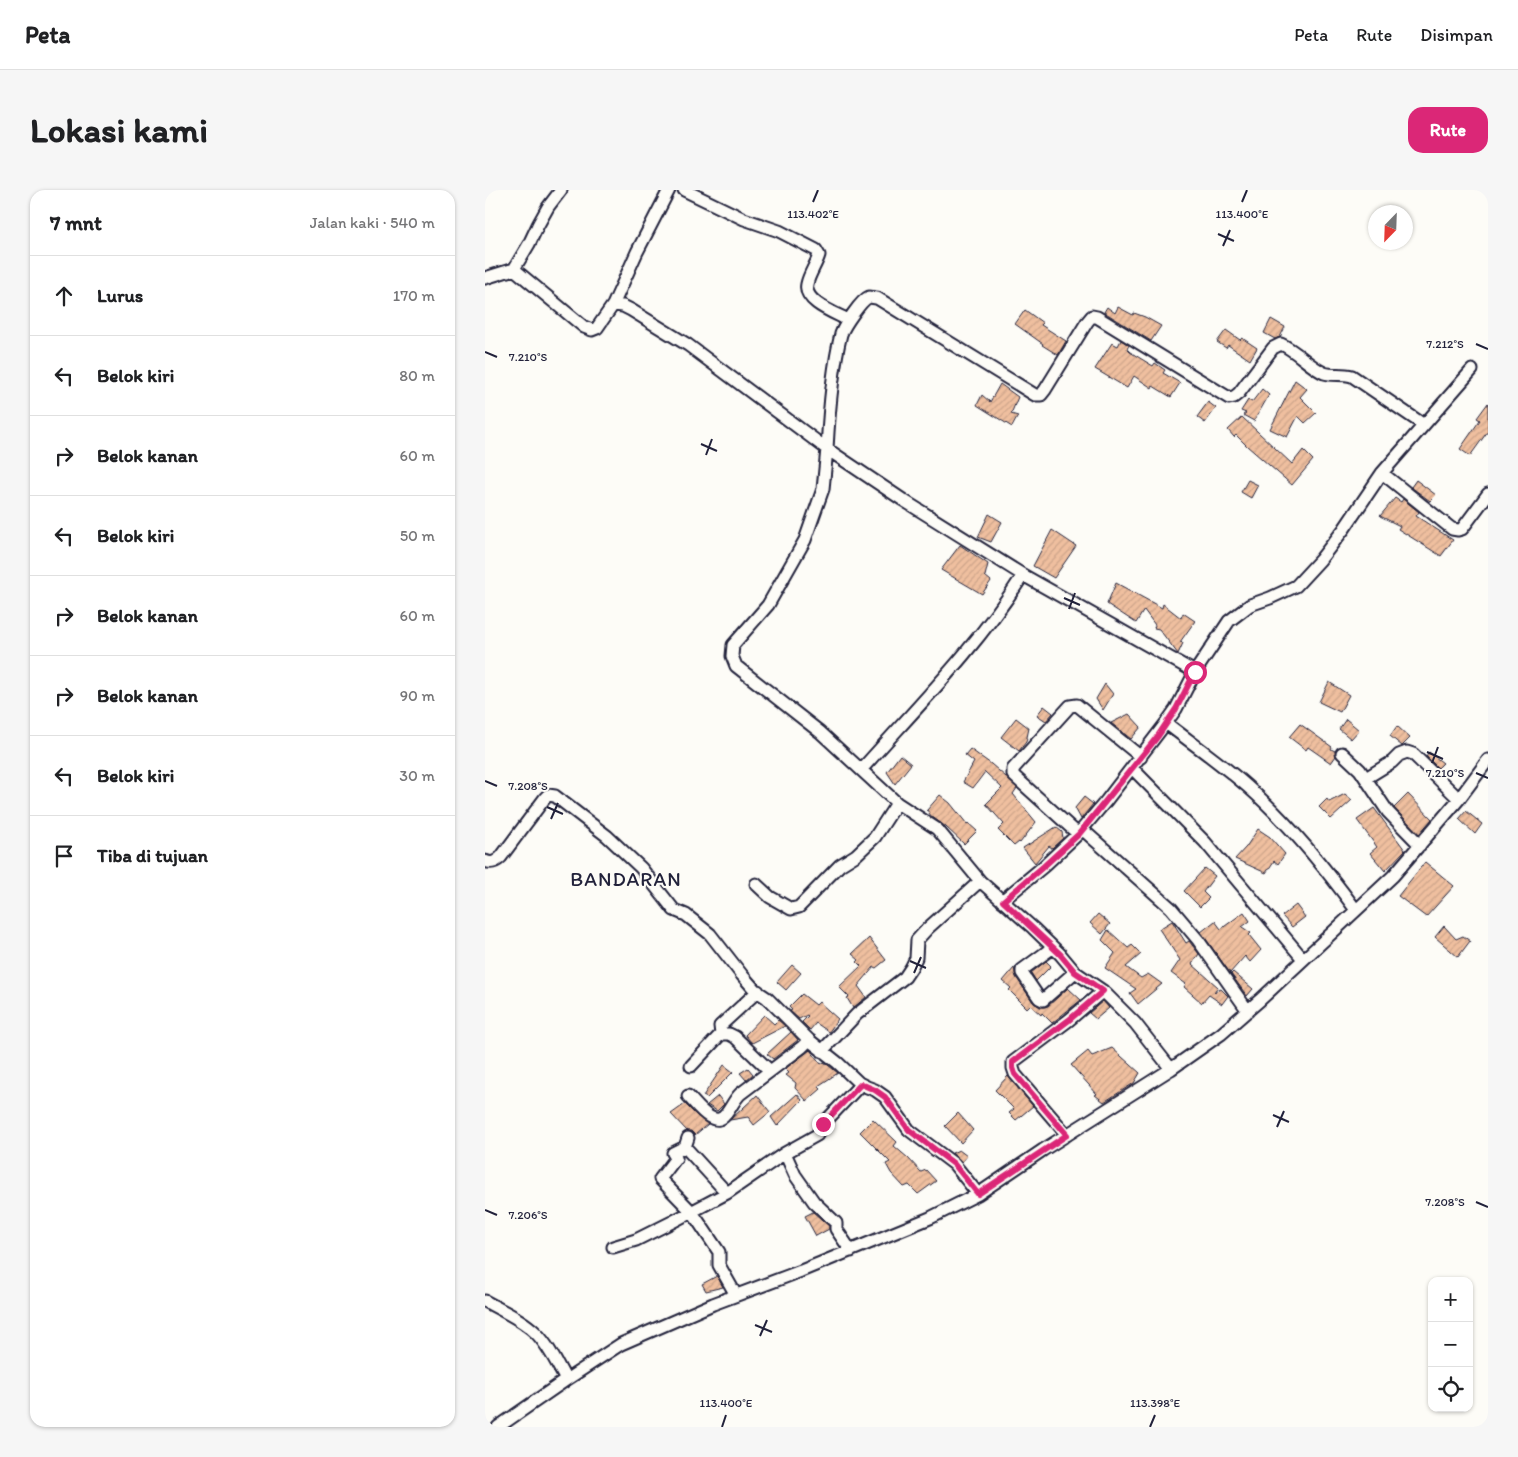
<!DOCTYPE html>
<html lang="id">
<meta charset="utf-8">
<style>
:root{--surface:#fff;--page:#f6f6f6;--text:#202124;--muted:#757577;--line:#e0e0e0;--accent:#db2777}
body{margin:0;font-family:Itim,sans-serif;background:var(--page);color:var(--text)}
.controls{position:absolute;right:15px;bottom:15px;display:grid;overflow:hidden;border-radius:10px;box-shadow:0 1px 4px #0004}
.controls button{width:45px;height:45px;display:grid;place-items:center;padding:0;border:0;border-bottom:1px solid var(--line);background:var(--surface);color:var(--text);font:25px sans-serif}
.compass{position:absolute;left:883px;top:15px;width:45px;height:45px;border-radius:50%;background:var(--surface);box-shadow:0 1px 4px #0004;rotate:203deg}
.stop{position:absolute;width:15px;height:15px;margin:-11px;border:4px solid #db2777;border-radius:50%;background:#fff}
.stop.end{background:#db2777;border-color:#fff;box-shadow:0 1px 5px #0008}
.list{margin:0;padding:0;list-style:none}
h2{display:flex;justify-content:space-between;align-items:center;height:65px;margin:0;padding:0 20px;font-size:21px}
h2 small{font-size:16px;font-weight:400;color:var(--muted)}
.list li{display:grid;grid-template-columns:32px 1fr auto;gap:15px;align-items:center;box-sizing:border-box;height:80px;padding:0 20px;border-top:1px solid var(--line)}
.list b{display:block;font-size:19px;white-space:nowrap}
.list em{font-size:16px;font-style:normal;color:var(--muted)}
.icon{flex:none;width:28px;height:28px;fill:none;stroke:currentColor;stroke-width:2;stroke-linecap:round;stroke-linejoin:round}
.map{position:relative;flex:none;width:1003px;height:1237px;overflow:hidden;border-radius:15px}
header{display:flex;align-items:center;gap:30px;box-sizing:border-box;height:70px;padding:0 25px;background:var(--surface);border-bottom:1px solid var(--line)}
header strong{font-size:24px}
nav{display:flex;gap:28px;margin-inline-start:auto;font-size:18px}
.intro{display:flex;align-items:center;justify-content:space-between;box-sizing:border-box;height:120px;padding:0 30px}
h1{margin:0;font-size:35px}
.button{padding:12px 22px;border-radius:15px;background:var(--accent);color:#fff;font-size:18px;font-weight:700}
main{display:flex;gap:30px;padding:0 30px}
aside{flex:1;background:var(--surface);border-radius:15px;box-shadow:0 1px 4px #0004}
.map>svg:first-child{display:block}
.building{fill:url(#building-hatch);stroke:#22223b}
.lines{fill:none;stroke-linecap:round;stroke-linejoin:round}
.street-casing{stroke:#22223b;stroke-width:15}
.street{stroke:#fdfcf7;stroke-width:11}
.route{stroke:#db2777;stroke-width:6}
.ticks{fill:none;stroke:#22223b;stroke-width:2}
.labels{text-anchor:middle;stroke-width:4;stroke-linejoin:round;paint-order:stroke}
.quarter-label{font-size:20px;letter-spacing:1px;fill:#22223b;stroke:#fdfcf7}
.ticks-label{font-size:12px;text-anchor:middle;fill:#22223b;stroke:#fdfcf7;stroke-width:4;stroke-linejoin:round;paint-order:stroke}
</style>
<header>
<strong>Peta</strong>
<nav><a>Peta</a><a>Rute</a><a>Disimpan</a></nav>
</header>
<div class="intro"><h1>Lokasi kami</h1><a class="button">Rute</a></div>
<main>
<aside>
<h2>7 mnt<small>Jalan kaki · 540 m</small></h2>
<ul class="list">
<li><svg class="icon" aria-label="ahead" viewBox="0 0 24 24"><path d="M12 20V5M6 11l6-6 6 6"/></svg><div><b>Lurus</b></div><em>170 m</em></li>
<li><svg class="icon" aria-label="left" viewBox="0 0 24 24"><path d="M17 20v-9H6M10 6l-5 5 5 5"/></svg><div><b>Belok kiri</b></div><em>80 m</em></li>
<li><svg class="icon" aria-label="right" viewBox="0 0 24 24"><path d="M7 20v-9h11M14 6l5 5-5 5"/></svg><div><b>Belok kanan</b></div><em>60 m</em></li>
<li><svg class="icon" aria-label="left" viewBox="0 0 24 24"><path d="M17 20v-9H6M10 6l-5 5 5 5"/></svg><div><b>Belok kiri</b></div><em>50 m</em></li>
<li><svg class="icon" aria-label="right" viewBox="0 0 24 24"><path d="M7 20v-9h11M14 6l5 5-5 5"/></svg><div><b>Belok kanan</b></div><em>60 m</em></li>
<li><svg class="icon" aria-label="right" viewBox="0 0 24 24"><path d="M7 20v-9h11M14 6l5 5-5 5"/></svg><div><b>Belok kanan</b></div><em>90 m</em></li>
<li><svg class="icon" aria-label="left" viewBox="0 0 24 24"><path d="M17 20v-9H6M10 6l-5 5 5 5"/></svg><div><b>Belok kiri</b></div><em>30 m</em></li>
<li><svg class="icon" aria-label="arrive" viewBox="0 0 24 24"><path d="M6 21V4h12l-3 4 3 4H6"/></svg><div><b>Tiba di tujuan</b></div></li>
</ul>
</aside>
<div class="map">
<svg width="1003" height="1237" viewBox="0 0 1003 1237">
<defs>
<pattern id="building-hatch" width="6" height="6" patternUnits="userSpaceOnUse" patternTransform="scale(1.25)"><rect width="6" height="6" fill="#efbf9f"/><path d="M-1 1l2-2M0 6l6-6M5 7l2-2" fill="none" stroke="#cda48a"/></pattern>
</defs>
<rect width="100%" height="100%" fill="#fdfcf7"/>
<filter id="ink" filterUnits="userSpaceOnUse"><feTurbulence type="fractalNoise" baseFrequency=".02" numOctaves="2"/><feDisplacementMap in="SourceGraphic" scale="10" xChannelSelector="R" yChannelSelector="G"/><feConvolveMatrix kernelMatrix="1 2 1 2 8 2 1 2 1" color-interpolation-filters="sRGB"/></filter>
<g filter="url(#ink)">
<path class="building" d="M622 117 630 123 633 117 648 125 649 123 660 127 676 136 666 151 619 122Z
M540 120 558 133 556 135 581 151 573 165 557 155 558 154 530 134Z
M786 129 800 137 795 147 790 149 779 143Z
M741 140 755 150 757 148 772 158 765 170 743 155 741 158 732 152Z
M636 150 644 155 642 159 645 162 668 176 670 173 680 180 678 183 695 193 686 207 668 196 667 198 649 186 642 198 610 179 627 153 633 156Z
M810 190 822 199 815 207 831 223 820 233 813 226 802 247 785 239Z
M515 194 533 207 526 224 533 226 527 237 492 215 497 205 505 212Z
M777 199 784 205 769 231 758 225 761 223 756 221 763 210 767 212Z
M723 212 731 218 720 233 712 227Z
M1003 213V241L985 266 975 259 995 230 992 228Z
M757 227 807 274 818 260 828 270 807 295 762 256 751 245 749 247 743 240Z
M763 290 773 295 766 308 756 302Z
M931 290 951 305 945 311 926 297Z
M910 308 916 312 918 309 934 322 931 326 968 350 956 366 913 339 915 336 895 326Z
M504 324 517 332 506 352 493 347Z
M567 340 591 356 569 388 548 376Z
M475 355 503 374 500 386 506 391 497 404 456 380Z
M631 393 677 418 678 414 696 428 698 423 710 431 695 452 698 453 693 464 674 439 669 438 670 435 659 420 651 433 622 414Z
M844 492 864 505 855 522 834 512Z
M620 494 628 504 618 520 611 509Z
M559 516 568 523 561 531 552 525Z
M644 524 656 537 646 549 626 533Z
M531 528 544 538 541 552 534 561 516 547Z
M861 529 874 540 866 549 854 539Z
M815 534 847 557 846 559 850 561 851 566 846 573 823 557 821 560 804 547Z
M912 536 925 548 917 556 905 546Z
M485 559 506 574 521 587 532 598 528 604 551 632 535 653 534 652 529 656 513 640 519 634 501 614 517 598 500 582 488 598 478 592 489 572 480 565Z
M944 562 958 573 953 578 941 566Z
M415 565 426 574 410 594 402 582Z
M860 604 867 610 846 629 834 617 842 609 844 612Z
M923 604 947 629 934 644 909 618Z
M455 605 465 613 482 634 483 633 492 641 479 654 461 637 446 626 442 620Z
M599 607 608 614 596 629 590 618Z
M889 618 920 660 900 681 885 663 892 657 872 630Z
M981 621 997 634 990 644 974 629Z
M571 637 577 642 578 648 567 658 564 656 550 673 538 658Z
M773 639 785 647 800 664 793 674 789 671 781 683 750 669 761 657Z
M940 672 969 696 941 727 913 706Z
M720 678 730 686 718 702 724 708 715 717 699 701Z
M811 715 820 727 807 737 797 726Z
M759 722 765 731 757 737 766 743 764 745 776 760 765 772 760 766 745 783 716 742 730 731 736 739Z
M613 724 625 734 617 744 605 733Z
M687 731 701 753 704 751 714 764 707 774 733 797 729 802 736 799 743 806 737 814 724 805 717 813 699 797 701 794 686 783 695 770 674 739Z
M959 736 971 749 978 746 985 751 973 767 950 747Z
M623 740 643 758 647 755 656 764 641 777 656 788 663 784 677 794 653 814 645 803 651 799 620 778 630 763 617 750Z
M384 748 401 770 391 778 389 777 373 796 381 807 368 818 362 808 364 807 354 797 376 776 372 772 374 770 367 764Z
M561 771 566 776 551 791 546 783Z
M307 775 316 783 301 800 292 792Z
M529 778 531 787 548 812 555 817H559L563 816 583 798 596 810 567 833 557 823 556 825 545 815 542 818 524 800 526 798 518 791Z
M748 782 768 799 762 806 746 784Z
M317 804 331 815 334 812 353 829 344 842 331 833 325 840 317 832 323 826 322 825 314 829 305 821 307 820 304 817Z
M618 811 624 818 611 829 604 823Z
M279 825 289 834 293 830 300 836 267 853 260 845Z
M306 842 313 850 288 869 282 864Z
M627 858 655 883 649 893 619 912 610 905 612 904 586 875 603 861 607 866Z
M325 860 336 874 339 872 353 883 333 896 336 899 322 911 310 898 311 893 301 885 304 883 300 879Z
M239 875 248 882 222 908 218 906Z
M263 878 268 884 261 890 255 883Z
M523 886 548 916 531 930 524 923 529 919 510 900Z
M312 904 317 910 292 936 286 927Z
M272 905 285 922 269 935 263 927 245 930Z
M233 906 239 914 232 921 222 915Z
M200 914 211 925 223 934 210 945 206 941H202L186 924Z
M473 923 488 940 476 953 460 936Z
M388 929 412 952 409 956 423 968 436 982 441 980 451 991 433 1004 424 995 419 997 406 983 401 974 405 972 375 942Z
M474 960 482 966 477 972 467 963Z
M328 1022 344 1036V1039L331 1046 320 1026Z
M232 1086 238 1097 221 1101 217 1094Z"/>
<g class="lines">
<g class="street-casing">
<path id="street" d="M199 0 259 29 294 41 331 60 334 65C331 75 324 84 322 94 318 112 350 123 363 130
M29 79 99 137 107 140 112 138 128 115 138 116 146 120 203 155 342 259 338 299 320 350 283 415 248 455 247 466 251 476 335 542 412 613 452 639 495 691 548 738 575 764 590 782 618 801 650 833 686 879
M0 88 29 79 44 54 53 35 63 17 76 0
M128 115 152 62 184 0
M897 283 967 339 973 340 977 339 1003 304
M710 482 538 385 418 310 342 259C344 222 347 180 356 144 359 136 376 110 384 107 385 107 391 108 392 108L550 205H556L560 200 602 132 607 126 612 127 744 208 749 207 754 203 788 158 796 154C812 161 825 177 839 183 848 186 857 183 867 186L939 235
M681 533C708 554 737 574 763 597 804 633 839 676 871 720
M857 563 875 580 903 622 935 655
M647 578 720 652 818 769
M376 580C432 517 493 456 538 385
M881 588 907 572 914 565 922 562 928 564 974 609
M597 639 686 718 713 750 763 821
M593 644 528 585V579L585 516 592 515 656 567
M0 671C7 674 11 672 16 667L60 608 63 605 70 606 122 646 156 678 189 720 201 725 225 744 257 785 270 800 282 808 324 850
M271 694 285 707 306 719 314 717 355 675 371 665 390 647 412 613
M517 711 559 676 593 644 621 611 681 533 691 519 710 482 744 431 765 415 785 408 811 396 835 370 859 339 897 283 987 180
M567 758 537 780V783L554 808 558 810 590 782
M236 844 235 836 273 801
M337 861 372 824 420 787 426 778 431 768 432 750 443 738 495 691
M206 876 236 844H244L250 847 285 881
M203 906C212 915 229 940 241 924 246 918 249 910 255 904L317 857 324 850 353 873 374 893 382 897 390 900 400 907 424 940 469 974 493 1004
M582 945 530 884 528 878V872L584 830 618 801
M203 948 200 957 242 1003
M200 957 188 963 191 968 175 989 207 1022 234 1062V1075L251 1105
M128 1057 151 1050 187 1032 242 1003 300 963
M366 1061 351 1039V1033L329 1012 310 985 300 963 332 945 338 934 376 894
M0 1111C17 1121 37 1129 51 1143 64 1156 72 1174 81 1190
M13 1237 81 1190 136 1154 228 1114 316 1081 445 1028 493 1004 558 960 686 879 736 844 775 810 908 686 974 609 1003 570"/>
</g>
<use href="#street" class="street"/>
</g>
</g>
<g class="lines" filter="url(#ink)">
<path class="route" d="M338 934 376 894 390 900 400 907 424 940 469 974 493 1004 582 945 530 884 528 878V872L584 830 618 801 590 782 575 764 518 711 559 676 594 644 673 546 691 519 710 482"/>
</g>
<path class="ticks" d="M328 12 333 0M757 12 762 0M733 44 749 51M738 56 745 40M991 154 1003 159M0 162 12 167M216 254 232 261M221 265 227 249M579 408 595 415M584 419 590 403M942 562 958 569M947 573 953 557M991 583 1003 588M0 591 12 596M62 617 78 624M66 629 73 613M425 771 441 778M429 783 436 767M788 925 804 932M792 937 799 921M991 1012 1003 1017M0 1020 12 1025M270 1135 287 1142M275 1146 282 1130M237 1237 241 1225M665 1237 670 1225"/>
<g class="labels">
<g class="quarter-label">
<text x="141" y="696">BANDARAN</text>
</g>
</g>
<g class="ticks-label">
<text x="757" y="28">113.400°E</text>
<text x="328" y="28">113.402°E</text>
<text x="960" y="158">7.212°S</text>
<text x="43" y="171">7.210°S</text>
<text x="960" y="587">7.210°S</text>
<text x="43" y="600">7.208°S</text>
<text x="960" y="1016">7.208°S</text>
<text x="43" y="1029">7.206°S</text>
<text x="241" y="1217">113.400°E</text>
<text x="670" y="1217">113.398°E</text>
</g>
</svg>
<div class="controls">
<button>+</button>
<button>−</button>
<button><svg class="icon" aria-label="locate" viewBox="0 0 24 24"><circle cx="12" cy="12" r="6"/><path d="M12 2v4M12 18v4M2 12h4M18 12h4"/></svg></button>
</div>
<svg class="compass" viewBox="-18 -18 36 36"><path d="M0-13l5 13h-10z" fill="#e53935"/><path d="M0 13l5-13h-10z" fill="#757577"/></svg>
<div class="stop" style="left:710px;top:482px"></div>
<div class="stop end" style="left:338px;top:934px"></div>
</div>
</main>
